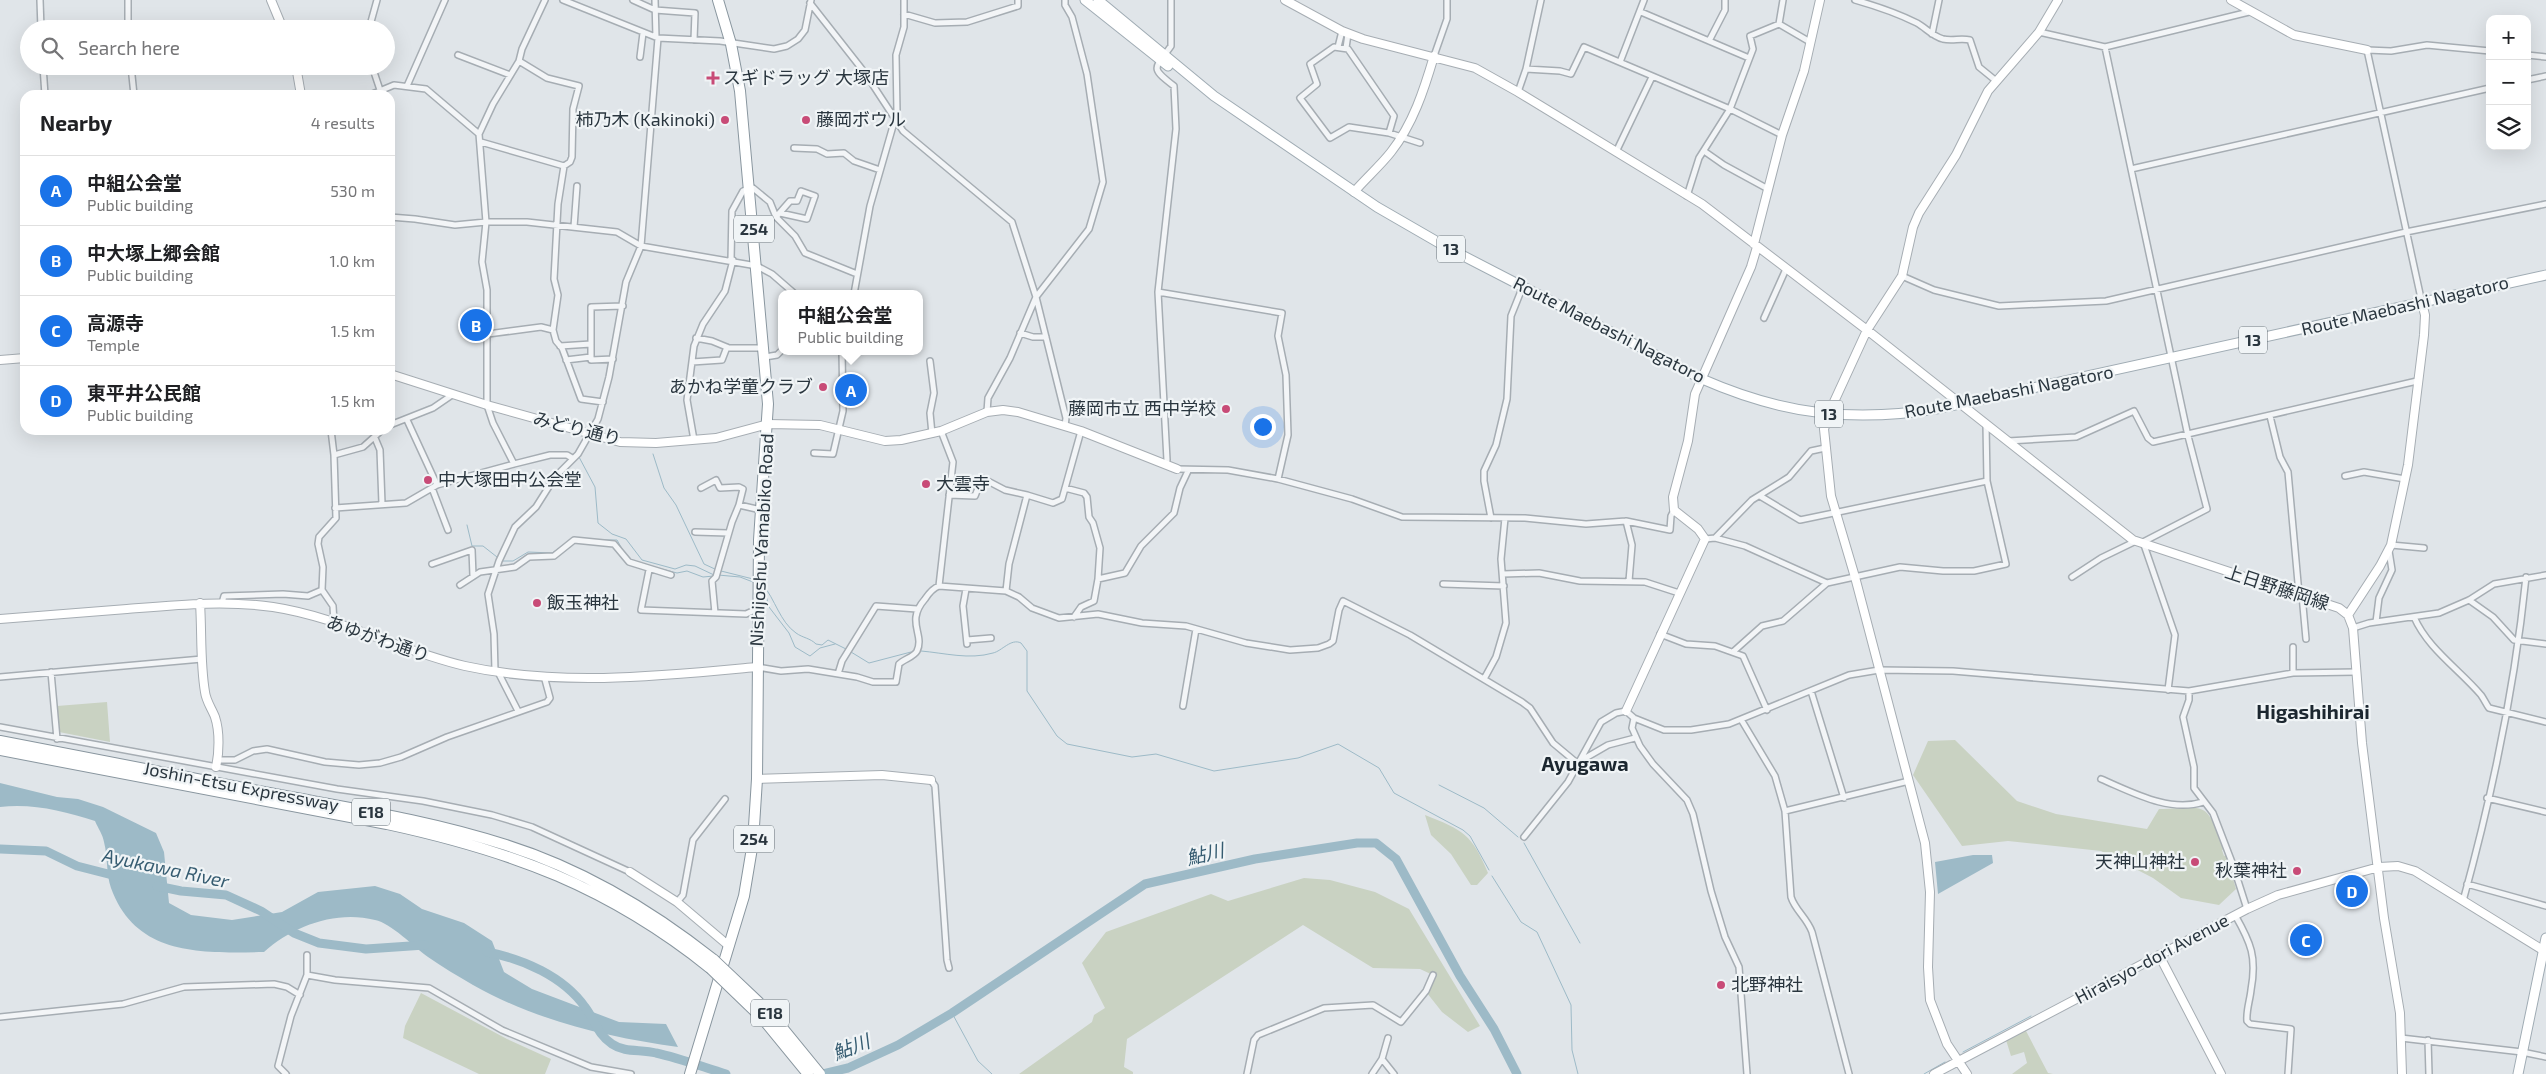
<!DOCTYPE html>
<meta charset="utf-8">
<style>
:root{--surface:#fff;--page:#f2f2f2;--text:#202124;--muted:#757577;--line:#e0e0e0;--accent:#1a73e8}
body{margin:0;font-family:"Exo 2","Noto Sans JP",sans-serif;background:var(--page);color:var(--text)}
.controls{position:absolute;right:15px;top:15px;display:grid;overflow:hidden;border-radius:10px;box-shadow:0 5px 20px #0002}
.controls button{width:45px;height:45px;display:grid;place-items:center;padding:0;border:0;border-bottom:1px solid var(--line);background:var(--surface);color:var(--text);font:25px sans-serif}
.you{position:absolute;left:1262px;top:426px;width:18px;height:18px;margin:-12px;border:4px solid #fff;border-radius:50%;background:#1a73e8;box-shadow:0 0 0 8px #1a73e833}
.badge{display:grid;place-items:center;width:32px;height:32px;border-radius:50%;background:var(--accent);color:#fff;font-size:16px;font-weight:700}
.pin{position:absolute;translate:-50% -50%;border:2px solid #fff;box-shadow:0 1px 5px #0006}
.popup{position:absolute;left:778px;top:290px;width:145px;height:65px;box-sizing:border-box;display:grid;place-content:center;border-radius:10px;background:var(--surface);filter:drop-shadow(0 1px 4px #0005);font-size:16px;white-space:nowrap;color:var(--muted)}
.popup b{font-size:19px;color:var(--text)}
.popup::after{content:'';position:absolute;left:50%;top:100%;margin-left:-10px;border:10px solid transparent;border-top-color:var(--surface)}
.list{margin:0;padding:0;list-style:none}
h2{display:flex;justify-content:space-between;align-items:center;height:65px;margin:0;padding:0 20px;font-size:21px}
h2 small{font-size:16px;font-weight:400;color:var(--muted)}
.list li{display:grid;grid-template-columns:32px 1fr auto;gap:15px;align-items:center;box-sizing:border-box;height:70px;padding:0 20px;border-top:1px solid var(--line)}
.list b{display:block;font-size:19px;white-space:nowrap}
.list p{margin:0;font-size:16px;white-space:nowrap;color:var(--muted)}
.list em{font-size:16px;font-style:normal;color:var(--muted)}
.icon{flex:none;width:28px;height:28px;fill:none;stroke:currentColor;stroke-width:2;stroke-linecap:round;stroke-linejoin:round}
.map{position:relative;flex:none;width:2546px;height:1074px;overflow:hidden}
.search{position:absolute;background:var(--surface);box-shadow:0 5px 20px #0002;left:20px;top:20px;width:375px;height:55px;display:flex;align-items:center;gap:12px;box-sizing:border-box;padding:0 18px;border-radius:28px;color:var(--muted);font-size:19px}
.panel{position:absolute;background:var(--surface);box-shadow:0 5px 20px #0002;left:20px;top:90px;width:375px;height:345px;border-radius:15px}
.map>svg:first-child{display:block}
.green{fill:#c9d2c2}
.water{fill:#9dbac7}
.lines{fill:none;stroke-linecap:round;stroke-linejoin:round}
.stream{stroke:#9dbac7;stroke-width:1}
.river{stroke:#9dbac7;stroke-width:9}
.street-casing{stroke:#a6adb3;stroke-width:8}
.secondary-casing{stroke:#a6adb3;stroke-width:10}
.primary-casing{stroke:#a0acb4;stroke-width:11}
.highway-casing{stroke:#89969f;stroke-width:12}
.street{stroke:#f3f5f7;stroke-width:5}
.secondary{stroke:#fff;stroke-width:8}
.primary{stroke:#fff;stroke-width:9}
.highway{stroke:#fff;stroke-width:10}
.highway-bridge-casing{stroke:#89969f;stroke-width:12;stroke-linecap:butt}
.highway-bridge{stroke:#fff;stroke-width:10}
.poi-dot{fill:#c84b77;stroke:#f0f4f6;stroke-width:2}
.labels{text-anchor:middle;stroke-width:4.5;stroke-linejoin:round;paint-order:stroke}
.shield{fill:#f0f4f6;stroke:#656f76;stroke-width:1}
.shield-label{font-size:16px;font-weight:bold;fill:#2a363f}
.poi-label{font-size:18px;fill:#2a363f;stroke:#f0f4f6;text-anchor:start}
.street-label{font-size:18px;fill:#2a363f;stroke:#f0f4f6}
.water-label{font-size:19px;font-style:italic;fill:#365c71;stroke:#f0f4f6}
.quarter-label{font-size:20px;font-weight:bold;fill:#1c2730;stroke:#f0f4f6}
</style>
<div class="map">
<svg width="2546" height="1074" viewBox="0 0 2546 1074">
<rect width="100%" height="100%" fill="#e0e5e9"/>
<path class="green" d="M107 702 110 742 59 732 57 706Z
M1955 740 2017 801 2056 814 2147 829 2159 809C2210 807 2205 801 2224 849L2222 850 2224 856 2226 855 2236 889 2219 905 2181 898 2153 878 2101 851 2008 841 1962 846 1913 775 1928 741Z
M1425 815C1463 830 1472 834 1488 873L1477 885H1471L1451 854 1431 835Z
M1304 878 1330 880 1375 892 1409 909 1480 1026 1468 1032 1442 1012 1427 993 1435 976 1420 969 1373 968 1303 925 1127 1039 1124 1067 1133 1072V1074H1019L1092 1022 1094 1015 1105 1008 1082 963 1106 932 1211 894 1228 901Z
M421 993 507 1039 551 1059 545 1074H479L403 1038 405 1026Z
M2025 1029 2048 1073 2053 1074H2012L2027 1063 2024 1052 2011 1056 2006 1040Z"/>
<path class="water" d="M0 783 57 797 78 799 103 807 156 833 164 852 169 903 191 915 232 920 282 912 318 892 375 886 400 894 422 909 464 923 492 941 504 972 532 989 619 1022 666 1024 678 1047C607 1037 537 1021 473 985 458 976 442 967 428 957 414 947 391 923 375 920 336 910 293 926 264 952 203 953 136 957 111 888 106 874 108 857 104 842 103 835 98 828 95 821 64 811 32 803 0 807Z
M1973 855H1992L1993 863 1938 894 1935 862Z"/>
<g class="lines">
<path class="stream" d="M653 454 664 488 676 505 704 564 717 570
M579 457 595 487 598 523 612 534 626 539 642 560 675 569 686 565 695 566 714 575
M467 525 472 546H483L497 557
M600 540H617L625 554
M502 561H513L528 552 552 553 572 539
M658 568 677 573 687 571 703 577 714 576
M721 571 753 579
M718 575 740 577 753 582
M763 585C775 599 780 622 796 633 803 638 810 638 816 644L822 645 828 640 848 650
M764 588 769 607 789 633 795 647 810 656 820 648 835 644
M921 651C945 653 969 660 993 653 1002 651 1011 638 1021 643L1027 651V691L1057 736 1067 744 1132 757 1156 754 1214 771 1298 758 1338 744 1379 768 1394 793 1463 830 1470 836 1489 870
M851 652 869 663 911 652
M1439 785 1484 808 1518 837
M1524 843 1580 943
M1492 876 1521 922 1537 932 1571 1005 1572 1050 1578 1074
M2164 957 2232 922
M2080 1001 2158 960
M952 1013 978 1061 992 1074
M1963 1052 2031 1016
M1924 1074 1945 1062"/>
<path class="river" d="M0 849 46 851 77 866 120 877
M157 886 181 891 226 895 261 911 294 933 319 943 366 949 425 945
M487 952C523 959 563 976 585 1007 595 1020 597 1034 612 1044 625 1053 641 1049 656 1053 679 1058 703 1067 726 1074
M823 1074 848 1068 898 1045 952 1013 1145 884 1255 859 1357 843H1376L1396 859 1460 976 1494 1029 1517 1074"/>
<g class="street-casing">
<path id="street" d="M40 0 41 29
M128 0V29
M563 0 658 38 720 41 774 49 787 46 798 39 805 30 811 0
M633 0 655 10 695 13 694 40
M655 0 656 37
M1855 0C1876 6 1897 13 1917 23 1926 28 1932 36 1943 39 1952 41 1961 38 1970 40L1979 67 1995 80
M810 3 865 73 903 131 1012 222 1036 297 1066 418 1065 426
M1641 12 1749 58
M904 14 935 23 967 22 1018 6V0
M1779 24 1810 42
M1779 24 1783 0
M369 29 377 0
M2039 32 2105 47 2249 12
M1932 34 1939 0
M1709 41 1725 10V0
M1338 47 1342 31
M2105 47 2188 436 2207 509 2143 542 2175 635 2168 690
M1346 48 1348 34
M458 55 510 75
M2527 55 2546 57
M1434 56 1447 19V0
M640 57 643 33
M519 61 547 78 579 86 573 109 572 157 570 162 564 166 558 204 554 279 558 295 553 330
M1620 62 1644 0
M43 66 45 95
M131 66 134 95
M372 66 380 90
M1526 69 1560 71 1571 74 1584 47 1730 109 1782 135
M2527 80 2546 76
M407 86 445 0
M1518 92 1526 69 1541 0
M370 95 394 85 426 89 479 134
M1389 133 1394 116 1348 49 1334 47 1310 64 1317 84 1300 98 1330 138 1349 127 1389 133 1420 143
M481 142 564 166
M794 148 817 149 827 154 844 153 854 161 880 170
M1704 151 1724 165 1768 189
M1616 152 1652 77
M2131 169 2490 88
M1687 196 1699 158 1730 109 1753 49 1750 36 1779 24
M390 217 415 219 455 225 486 222H527L617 232 641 246 757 266 772 274 795 294
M776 217 790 201H797L801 191 815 196 807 219 780 213
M574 227 577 186
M731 260 732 211 743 191 753 188 770 202 776 217 795 236 805 253 857 274
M1902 276 1934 290 1999 306 2106 301 2406 232 2546 204
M1158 292 1282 313 1278 336 1286 375 1288 435 1278 479
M854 294 870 206 897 112 896 55 904 27V0
M2422 303 2367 50 2391 51 2427 45 2490 51
M1764 318 1786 269
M1020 333 1033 337H1046
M488 334 541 327 553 330 556 341 562 348 581 399 603 402
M696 338 712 341 729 348H764
M560 346 591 344
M765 357 777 355 782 350
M613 359 591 360V307L623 306
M566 360 591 357
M930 361 934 393 930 413 932 434
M692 362 722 360 727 347
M987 412 988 398 1010 358 1036 297 1089 229 1103 182 1087 74 1072 17 1065 5V0
M2270 416 2280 457 2288 472 2299 594
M407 420 437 485
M390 425 433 408 452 395
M331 430 334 455 336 518 319 537 318 544 323 567 322 590 333 606 334 623
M375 438 380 450 382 504
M694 440 687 400 694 346 703 324 725 291 733 260
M2008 441 2076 437 2134 411 2148 438 2153 442 2417 381
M814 453 833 454 843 411 842 351
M334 455 363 447 382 430
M514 464 493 423 487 405V290L482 262 486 222 479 134 493 104 519 61 522 49 545 0
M1166 465 1167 460 1158 292 1176 129 1174 86C1149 67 1155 69 1171 46V0
M1177 469 1228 470 1278 479 1352 499 1402 517 1525 518 1586 524 1626 521 1670 530 1671 516 1674 510
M2345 476 2364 472 2405 479
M432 488 448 530
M701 488 716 480 720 488 739 487 743 489 739 505
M1065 488 1084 493 1087 497 1089 517 1093 523 1100 548 1098 579
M949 495 975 496 982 478 1005 490 1027 495
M1760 496 1800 520 1987 481
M335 508 406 503 437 485 514 464 550 455H567L572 458
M1491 518 1484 481V471L1496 445 1507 399 1511 316 1523 286
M1626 521 1632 545 1629 581
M695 532 728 533
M1715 538 1745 546 1827 583
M1705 539 1715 538 1752 500 1789 477 1811 451 1825 448
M2391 545 2424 548
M432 564 472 550 473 576
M649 570 641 610 746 614 757 609
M1503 574 1539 573 1580 581 1645 582 1679 593
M2072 577 2101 558 2136 541
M1443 584 1504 586
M460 585 480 572 515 567 529 557 554 556 574 540 614 544 629 562 671 575
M939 586 953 462 941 431
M966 589 963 606 967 644
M1006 591 1009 564 1027 495 1053 503 1062 499 1081 431
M2302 595 2306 639
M2469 600 2493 617 2514 640 2546 644
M222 603 224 596 283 594 308 596 322 590
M715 613 712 581 716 577 732 522 739 505 761 510
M1074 617 1081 607 1094 601 1098 579 1125 573 1141 546 1174 513 1180 488 1188 471
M2414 617C2428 649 2459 669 2481 695 2484 699 2486 704 2489 708L2546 722
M2376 622 2379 598 2392 570 2389 551
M2353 628 2369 623 2439 613 2469 600 2494 584 2546 575
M1660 634 1686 644 1715 646 1743 656 1767 710
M967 640 991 638
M2293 647V673
M1734 651 1762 626 1783 621 1827 583 1900 567 1943 571H1974L2006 564 1987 481 1986 424
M757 667 781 671 808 669 857 677 873 682H896L899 664C904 659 914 657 917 651 925 634 905 622 925 599 929 593 933 588 939 586L1006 591 1019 597 1032 608 1059 618 1098 614 1142 623 1186 626 1246 643 1290 650 1318 648 1329 644 1333 641 1339 610 1343 601 1410 635 1522 702 1530 708 1553 743 1577 763 1608 745 1635 738
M495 671 494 634 488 594 499 561 515 527 536 507 555 477 578 454 598 419 609 377 626 282 641 246 658 38
M51 672 57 739
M498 672 518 711
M838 674 842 661 876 606 917 609
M0 677 202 659
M1484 679 1496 657 1506 623 1501 559 1505 518
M1811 691 1844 798
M2189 691V700L2183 717 2194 767V788L2213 813 2233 865 2247 909
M1183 706 1196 629
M1634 718 1632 728 1640 746 1653 764 1687 800 1693 814 1711 891 1725 937 1739 967 1747 1074
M1742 721 1775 776 1785 811 1791 897C1795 910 1807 918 1812 932L1849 1074
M0 727 337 789 423 801 492 815 532 827 630 872
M218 760H235L253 751 267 749 325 762 359 765 380 763 401 757 447 737 547 702 550 698 544 676
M2101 779C2132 792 2169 813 2203 802
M931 780 935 786 947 960 949 968
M2487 798 2546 812
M1785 811 1909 781
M1524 837 1568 782 1601 722 1616 713 1626 711 1634 718 1664 730H1691L1729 724 1849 675 1879 670 1953 671 2189 691 2293 673 2356 672
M2467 884 2546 906
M2463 901C2492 796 2515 685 2526 577
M677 902 683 895 693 840 725 799
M2235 915C2251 943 2257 957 2251 990 2250 1000 2246 1011 2247 1021L2250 1024 2291 1029 2288 1074
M307 975 335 980 429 988 502 1030 591 1067 631 1074
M0 1017 123 1004 184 987 274 984 287 987 300 995
M2401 1038 2522 1052 2546 1057
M2428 1040 2429 1074
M1382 1059 1394 1074
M286 1074 278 1066 291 1016 307 975V955
M1247 1074 1254 1040 1258 1035 1324 1008 1373 1005 1401 1022 1426 991 1433 975
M1372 1074 1382 1059 1388 1038"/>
</g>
<g class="secondary-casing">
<path id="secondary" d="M271 0 283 29
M1285 0 1342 31 1363 39 1475 68 1518 92 1702 204 1867 330 2133 540 2339 608 2348 615 2353 628 2362 743 2384 918 2400 1013 2402 1074
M2231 0 2294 35 2367 50
M296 66 301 95
M1354 192C1366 178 1380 166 1391 152 1413 124 1424 90 1434 56
M1754 244 1782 135 1804 71 1820 0
M0 360 25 358
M390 374 487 405 620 442 656 443 716 438 768 424 820 425 885 441 901 440 941 431 987 412 1003 410 1018 412 1081 431 1177 469
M200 603C202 633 200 662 205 692 206 701 212 709 215 717 220 732 219 753 216 767
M2348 615 2380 566 2391 545 2408 465 2424 335 2425 315 2422 303
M0 619C42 616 85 612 127 609 176 605 224 600 273 607 339 617 400 651 465 666 560 687 661 676 757 667
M1626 711 1705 539 1698 529 1674 510 1673 497 1688 441 1695 394 1751 267 1757 247
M757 779 882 775 931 780
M630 872 677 902 729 946
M2159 955 2221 1074
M1934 1074 2247 909 2278 895 2379 867 2398 866 2415 871 2546 952
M1967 1074 1947 1044 1930 1000 1928 967 1930 892 1925 843 1855 577 1831 496 1824 429 1833 404 1867 330 1902 276 1913 227 1919 213 1956 155 1988 91 2039 32 2058 0"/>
</g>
<g class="primary-casing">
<path id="primary" d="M1085 0 1168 66
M1098 0 1214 96 1377 207 1448 248 1702 379C1784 415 1854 423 1942 408L2546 275
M2518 1074 2546 938"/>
</g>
<g class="highway-casing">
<path id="highway" d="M0 741C93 759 186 777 280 795 355 809 432 821 506 845 582 869 651 910 714 960
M0 750 387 824C512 851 609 887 710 968
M690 1074 744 896 753 842 757 779 759 540 768 404 740 91 731 44 718 0"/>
</g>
<use href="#street" class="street"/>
<use href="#secondary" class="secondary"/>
<use href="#primary" class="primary"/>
<use href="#highway" class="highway"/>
<g class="highway-bridge-casing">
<path id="highway-bridge" d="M714 960 771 1014 820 1074
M710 968 763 1019 808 1074"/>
</g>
<use href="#highway-bridge" class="highway-bridge"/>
</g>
<g class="poi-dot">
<path d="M710.5 70.5h5v5h5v5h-5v5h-5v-5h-5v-5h5z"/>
<circle cx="725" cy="120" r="5"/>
<circle cx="806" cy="120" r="5"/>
<circle cx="823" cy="387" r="5"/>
<circle cx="1226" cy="409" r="5"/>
<circle cx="428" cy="480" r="5"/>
<circle cx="926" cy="484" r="5"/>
<circle cx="537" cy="603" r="5"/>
<circle cx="2195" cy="862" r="5"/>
<circle cx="2297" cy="871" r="5"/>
<circle cx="1721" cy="985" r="5"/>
</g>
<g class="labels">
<g class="shield">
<rect x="734" y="215.5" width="40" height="27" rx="4"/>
<rect x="1437" y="235.5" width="28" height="27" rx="4"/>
<rect x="2239" y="326.5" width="28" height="27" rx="4"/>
<rect x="1815" y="400.5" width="28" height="27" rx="4"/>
<rect x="352" y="798.5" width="38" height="27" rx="4"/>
<rect x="734" y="825.5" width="40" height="27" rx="4"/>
<rect x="751" y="999.5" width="38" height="27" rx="4"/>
</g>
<g class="shield-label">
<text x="754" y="235">254</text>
<text x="1451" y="255">13</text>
<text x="2253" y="346">13</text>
<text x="1829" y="420">13</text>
<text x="371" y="818">E18</text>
<text x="754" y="845">254</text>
<text x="770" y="1019">E18</text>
</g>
<g class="poi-label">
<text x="723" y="84">スギドラッグ 大塚店</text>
<text x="715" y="126" text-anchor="end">柿乃木 (Kakinoki)</text>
<text x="816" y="126">藤岡ボウル</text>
<text x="813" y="393" text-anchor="end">あかね学童クラブ</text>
<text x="1216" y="415" text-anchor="end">藤岡市立 西中学校</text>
<text x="438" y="486">中大塚田中公会堂</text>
<text x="936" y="490">大雲寺</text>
<text x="547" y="609">飯玉神社</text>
<text x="2185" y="868" text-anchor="end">天神山神社</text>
<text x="2287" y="877" text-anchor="end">秋葉神社</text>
<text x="1731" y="991">北野神社</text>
</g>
<g class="street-label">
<text transform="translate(2405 306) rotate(-13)" y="6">Route Maebashi Nagatoro</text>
<text transform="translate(1609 330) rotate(27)" y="6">Route Maebashi Nagatoro</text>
<text transform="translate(2009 392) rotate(-11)" y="6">Route Maebashi Nagatoro</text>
<text transform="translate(577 429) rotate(14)" y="6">みどり通り</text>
<text transform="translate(762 540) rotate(-87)" y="6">Nishijoshu Yamabiko Road</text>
<text transform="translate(2277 588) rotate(18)" y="6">上日野藤岡線</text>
<text transform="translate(378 639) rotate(19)" y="6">あゆがわ通り</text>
<text transform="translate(241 787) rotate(11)" y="6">Joshin-Etsu Expressway</text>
<text transform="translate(2152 959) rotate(-28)" y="6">Hiraisyo-dori Avenue</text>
</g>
<g class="water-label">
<text transform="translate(1205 854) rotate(-13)" y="7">鮎川</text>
<text transform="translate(166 868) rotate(12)" y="7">Ayukawa River</text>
<text transform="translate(851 1047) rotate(-21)" y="7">鮎川</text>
</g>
<g class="quarter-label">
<text x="2313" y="719">Higashihirai</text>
<text x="1585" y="771">Ayugawa</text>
</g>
</g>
</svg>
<div class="controls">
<button>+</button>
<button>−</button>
<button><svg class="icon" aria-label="layers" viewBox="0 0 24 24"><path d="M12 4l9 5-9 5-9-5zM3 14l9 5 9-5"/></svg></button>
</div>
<div class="you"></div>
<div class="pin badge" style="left:851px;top:390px">A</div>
<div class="popup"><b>中組公会堂</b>Public building</div>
<div class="pin badge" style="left:476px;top:325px">B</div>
<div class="pin badge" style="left:2306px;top:940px">C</div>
<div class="pin badge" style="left:2352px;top:891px">D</div>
<div class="search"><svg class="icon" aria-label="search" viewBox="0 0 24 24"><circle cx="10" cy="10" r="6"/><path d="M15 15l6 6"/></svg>Search here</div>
<section class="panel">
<h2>Nearby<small>4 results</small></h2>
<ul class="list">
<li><span class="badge">A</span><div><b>中組公会堂</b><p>Public building</p></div><em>530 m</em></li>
<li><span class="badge">B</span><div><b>中大塚上郷会館</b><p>Public building</p></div><em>1.0 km</em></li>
<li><span class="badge">C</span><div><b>高源寺</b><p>Temple</p></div><em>1.5 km</em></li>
<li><span class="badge">D</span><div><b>東平井公民館</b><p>Public building</p></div><em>1.5 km</em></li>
</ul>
</section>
</div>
